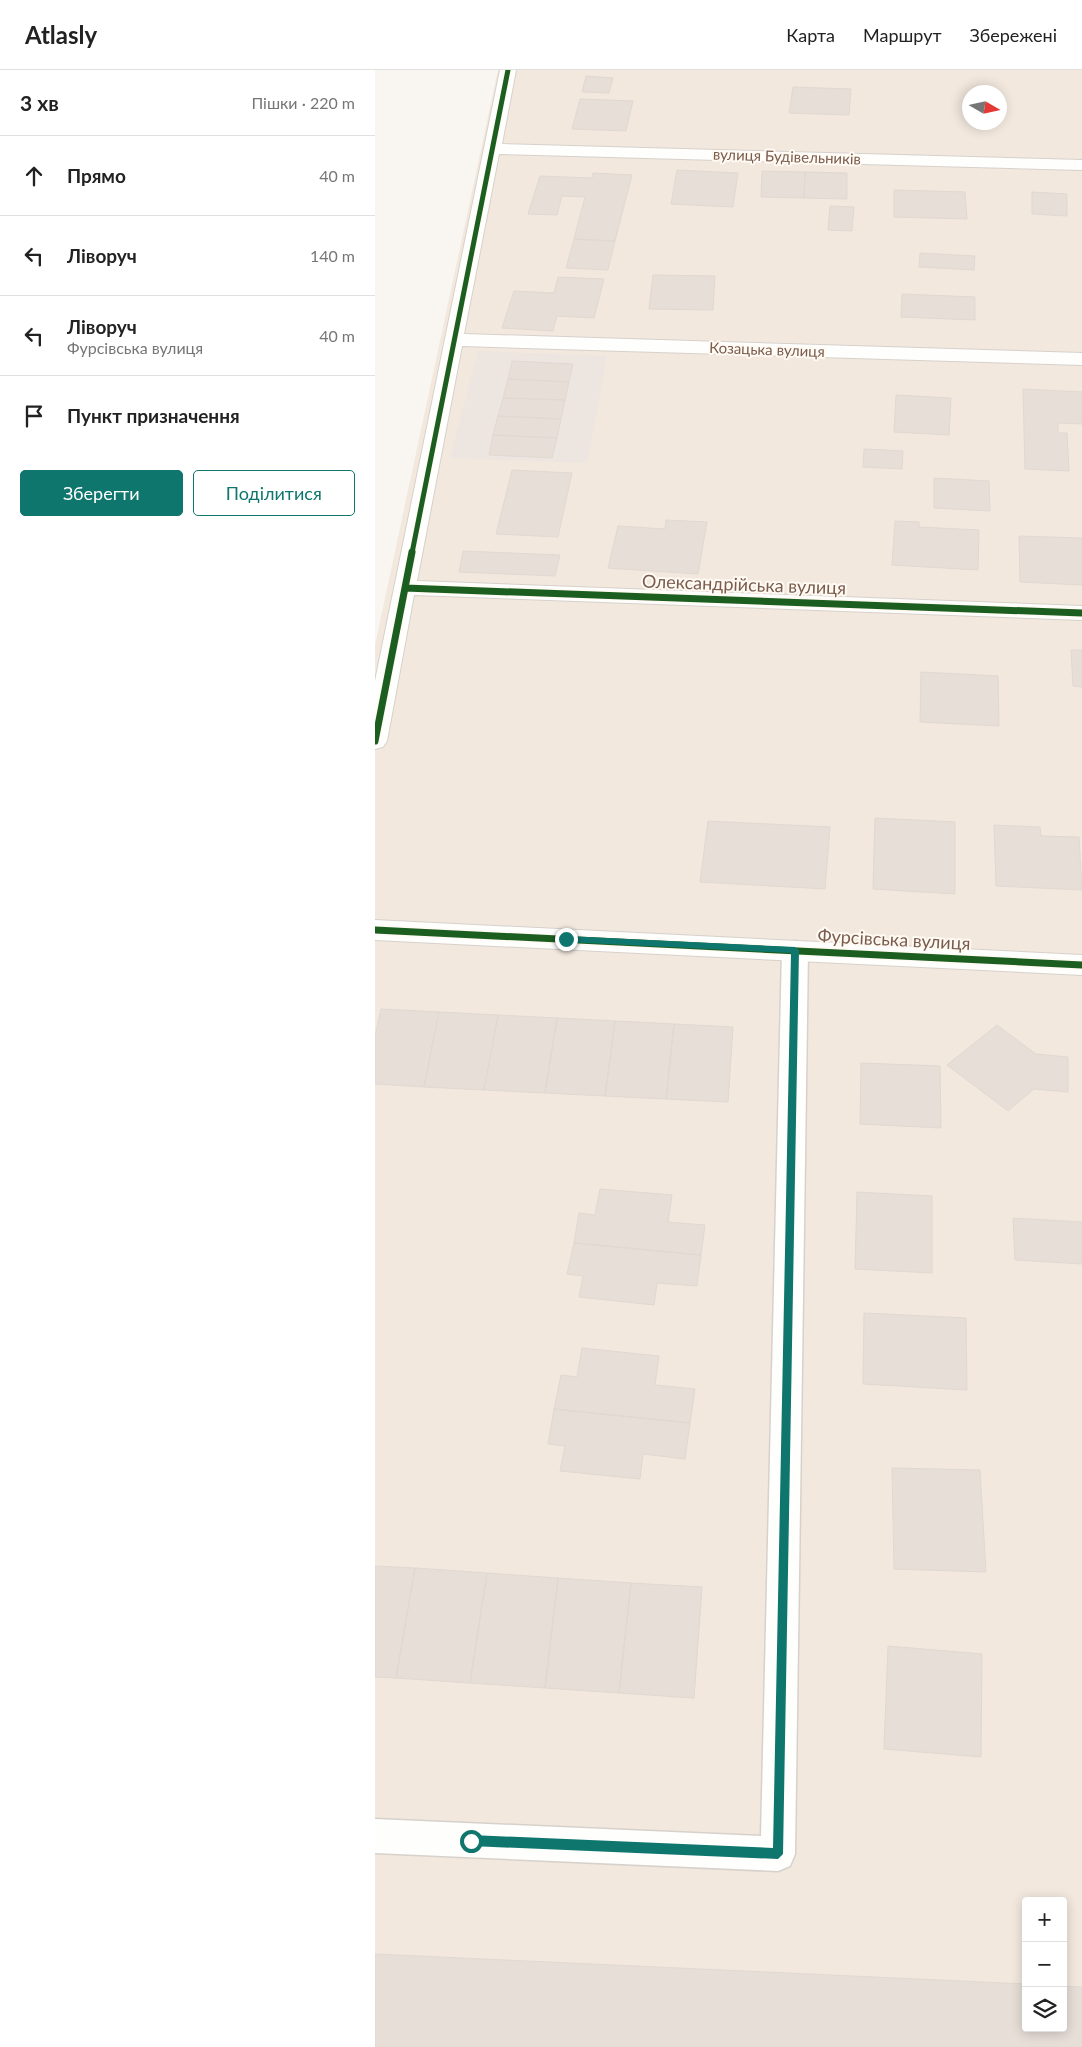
<!DOCTYPE html>
<html lang="uk">
<meta charset="utf-8">
<style>
:root{--surface:#fff;--page:#f2f2f2;--text:#222;--muted:#767676;--line:#e0e0e0;--accent:#0f766e}
body{margin:0;font-family:Lato,sans-serif;background:var(--page);color:var(--text)}
.controls{position:absolute;right:15px;bottom:15px;display:grid;overflow:hidden;border-radius:5px;box-shadow:0 2px 12px #0003}
.controls button{width:45px;height:45px;display:grid;place-items:center;padding:0;border:0;border-bottom:1px solid var(--line);background:var(--surface);color:var(--text);font:25px sans-serif}
.compass{position:absolute;left:587px;top:15px;width:45px;height:45px;border-radius:50%;background:var(--surface);box-shadow:0 2px 12px #0003;rotate:99deg}
.stop{position:absolute;width:15px;height:15px;margin:-11px;border:4px solid #0f766e;border-radius:50%;background:#fff}
.stop.end{background:#0f766e;border-color:#fff;box-shadow:0 1px 5px #0008}
.list{margin:0;padding:0;list-style:none}
h2{display:flex;justify-content:space-between;align-items:center;height:65px;margin:0;padding:0 20px;font-size:21px}
h2 small{font-size:16px;font-weight:400;color:var(--muted)}
.list li{display:grid;grid-template-columns:32px 1fr auto;gap:15px;align-items:center;box-sizing:border-box;height:80px;padding:0 20px;border-top:1px solid var(--line)}
.list b{display:block;font-size:19px;white-space:nowrap}
.list p{margin:0;font-size:16px;white-space:nowrap;color:var(--muted)}
.list em{font-size:16px;font-style:normal;color:var(--muted)}
.actions{display:flex;gap:10px;padding:15px 20px}
.actions a{flex:1;padding:11px 0;border:1px solid var(--accent);border-radius:5px;text-align:center;font-size:18px;color:var(--accent)}
.actions .main{background:var(--accent);color:#fff}
.icon{flex:none;width:28px;height:28px;fill:none;stroke:currentColor;stroke-width:2;stroke-linecap:round;stroke-linejoin:round}
.map{position:relative;flex:none;width:707px;height:1977px;overflow:hidden}
header{display:flex;align-items:center;gap:30px;box-sizing:border-box;height:70px;padding:0 25px;background:var(--surface);border-bottom:1px solid var(--line)}
header strong{font-size:24px}
nav{display:flex;gap:28px;margin-inline-start:auto;font-size:18px}
main{display:flex}
aside{flex:1;background:var(--surface)}
.map>svg:first-child{display:block}
.residential{fill:#f2e8de;fill-rule:evenodd}
.industrial{fill:#ede5e0}
.building{fill:#e6ded7;stroke:#e2d8d2}
.lines{fill:none;stroke-linecap:round;stroke-linejoin:round}
.service-casing{stroke:#d7d1cb;stroke-width:3}
.minor-casing{stroke:#d7d1cb;stroke-width:2}
.service{fill:#fefefd;fill-rule:evenodd}
.minor{fill:#fefefd;fill-rule:evenodd}
.cycleway-far1-casing{stroke:#fffaf3;stroke-width:7}
.cycleway-casing{stroke:#fffaf3;stroke-width:10}
.cycleway-far1{stroke:#1b5e20;stroke-width:5}
.cycleway{stroke:#1b5e20;stroke-width:7}
.route{fill:#0f766e}
.labels{text-anchor:middle;stroke-width:4;stroke-linejoin:round;paint-order:stroke}
.far-street-label{font-size:15px;fill:#7a5c4d;stroke:#fffaf3}
.street-label{font-size:18px;fill:#7a5c4d;stroke:#fffaf3}
</style>
<header>
<strong>Atlasly</strong>
<nav><a>Карта</a><a>Маршрут</a><a>Збережені</a></nav>
</header>
<main>
<aside>
<h2>3 хв<small>Пішки · 220 m</small></h2>
<ul class="list">
<li><svg class="icon" aria-label="ahead" viewBox="0 0 24 24"><path d="M12 20V5M6 11l6-6 6 6"/></svg><div><b>Прямо</b></div><em>40 m</em></li>
<li><svg class="icon" aria-label="left" viewBox="0 0 24 24"><path d="M17 20v-9H6M10 6l-5 5 5 5"/></svg><div><b>Ліворуч</b></div><em>140 m</em></li>
<li><svg class="icon" aria-label="left" viewBox="0 0 24 24"><path d="M17 20v-9H6M10 6l-5 5 5 5"/></svg><div><b>Ліворуч</b><p>Фурсівська вулиця</p></div><em>40 m</em></li>
<li><svg class="icon" aria-label="arrive" viewBox="0 0 24 24"><path d="M6 21V4h12l-3 4 3 4H6"/></svg><div><b>Пункт призначення</b></div></li>
</ul>
<div class="actions"><a class="main">Зберегти</a><a>Поділитися</a></div>
</aside>
<div class="map">
<svg width="707" height="1977" viewBox="0 0 707 1977">
<rect width="100%" height="100%" fill="#f9f5f0"/>
<path class="residential" d="M123 0H707V1977H0V575ZM594 22H624V52H594ZM651 1831H688V1958H651Z"/>
<path class="industrial" d="M103 281 232 286 212 393 75 388Z"/>
<path class="building" d="M211 6 238 8 234 23 207 22Z
M418 17 476 19 474 45 414 43Z
M205 29 258 31 251 61 197 59Z
M302 100 363 103 358 137 296 134Z
M387 101 430 102 429 128 386 127Z
M430 102 472 103V129L429 128Z
M218 103 257 105 240 171 199 169 210 127 187 126 182 145 153 144 165 106 217 108Z
M519 120 590 122 592 149 519 147Z
M657 122 692 124V146L657 144Z
M455 136 479 137 477 161 453 160Z
M199 169 240 171 233 200 191 198Z
M545 183 600 186 599 200 544 197Z
M278 205 340 206 338 240 274 239Z
M183 207 229 209 219 248 182 246 178 261 127 258 139 221 179 223Z
M527 224 600 227V250L526 247Z
M137 291 198 294 194 312 133 309Z
M133 309 194 312 190 330 128 328Z
M648 319 707 322V354L683 353V363H692L694 401 650 399Z
M521 325 576 328 574 365 519 362Z
M128 328 190 330 186 349 123 346Z
M123 346 186 349 182 368 118 365Z
M118 365 182 368 177 388 114 385Z
M489 379 528 381 527 399 488 397Z
M137 400 197 403 183 467 121 464Z
M559 408 614 411 615 441 559 438Z
M291 450 332 452 323 504 233 498 243 456 290 459Z
M520 451 544 452V457L604 460 603 500 517 495Z
M644 466 707 468V515L645 512Z
M88 481 185 485 180 506 84 502Z
M696 580H707V617L698 616Z
M546 602 623 606 624 656 545 652Z
M500 748 580 752V824L498 819Z
M333 751 455 757 450 819 325 812Z
M619 755 665 757 666 766 704 767 707 820 621 816Z
M6 939 64 942 49 1017 0 1014V966Z
M64 942 123 945 109 1020 49 1017Z
M123 945 182 948 170 1023 109 1020Z
M182 948 240 951 230 1026 170 1023Z
M240 951 299 954 291 1029 230 1026Z
M299 954 358 957 353 1032 291 1029Z
M622 955 661 984 693 987V1022L659 1019 633 1041 572 995Z
M486 993 565 996 566 1058 485 1054Z
M225 1119 297 1125 293 1152 330 1155 326 1185 199 1173 204 1143 220 1145Z
M482 1122 557 1126V1203L480 1199Z
M638 1148 707 1152V1194L640 1190Z
M199 1173 326 1185 322 1216 282 1213 279 1235 204 1227 208 1206 192 1204Z
M489 1243 591 1248 592 1320 488 1314Z
M207 1278 284 1286 280 1315 320 1319 315 1353 179 1339 186 1305 202 1307Z
M179 1339 315 1353 310 1389 268 1384 265 1409 185 1401 190 1376 173 1374Z
M517 1398 605 1400 611 1502 519 1499Z
M0 1496 40 1498 21 1608 0 1607Z
M40 1498 112 1503 95 1613 21 1608Z
M112 1503 183 1508 170 1618 95 1613Z
M183 1508 256 1513 244 1623 170 1618Z
M256 1513 327 1517 319 1628 244 1623Z
M513 1576 607 1584 606 1687 509 1679Z
M0 1884 651 1914V1958H688V1916L707 1917V1977H0Z"/>
<g class="lines">
<g class="service-casing">
<path id="service" d="M420 871 429 873 433 880 420 1784 415 1796 403 1801 0 1783V1749L386 1766 407 880 411 873Z"/>
</g>
<g class="minor-casing">
<path id="minor" d="M125 0H141L127 74 707 90V100L124 84 89 264 707 283V295L87 276 42 511 707 536V550L39 525 12 671 8 677 0 679V611Z
M0 850 707 885V905L0 870Z"/>
</g>
<use href="#service" class="service"/>
<use href="#minor" class="minor"/>
<g class="cycleway-far1-casing">
<path id="cycleway-far1" d="M37 483 133 0"/>
</g>
<g class="cycleway-casing">
<path id="cycleway" d="M30 518 707 543
M0 671 37 482
M0 860 707 895"/>
</g>
<use href="#cycleway-far1" class="cycleway-far1"/>
<use href="#cycleway" class="cycleway"/>
</g>
<path class="route" d="M191 866 420 877 424 880 408 1784 403 1789 96 1776 91 1771 96 1765 398 1778 416 883 191 872 187 869Z"/>
<g class="labels">
<g class="far-street-label">
<text transform="translate(412 87) rotate(2)" y="5">вулиця Будівельників</text>
<text transform="translate(392 280) rotate(2)" y="5">Козацька вулиця</text>
</g>
<g class="street-label">
<text transform="translate(369 515) rotate(2)" y="6">Олександрійська вулиця</text>
<text transform="translate(519 870) rotate(3)" y="6">Фурсівська вулиця</text>
</g>
</g>
</svg>
<div class="controls">
<button>+</button>
<button>−</button>
<button><svg class="icon" aria-label="layers" viewBox="0 0 24 24"><path d="M12 4l9 5-9 5-9-5zM3 14l9 5 9-5"/></svg></button>
</div>
<svg class="compass" viewBox="-18 -18 36 36"><path d="M0-13l5 13h-10z" fill="#e53935"/><path d="M0 13l5-13h-10z" fill="#767676"/></svg>
<div class="stop" style="left:96px;top:1771px"></div>
<div class="stop end" style="left:191px;top:869px"></div>
</div>
</main>
